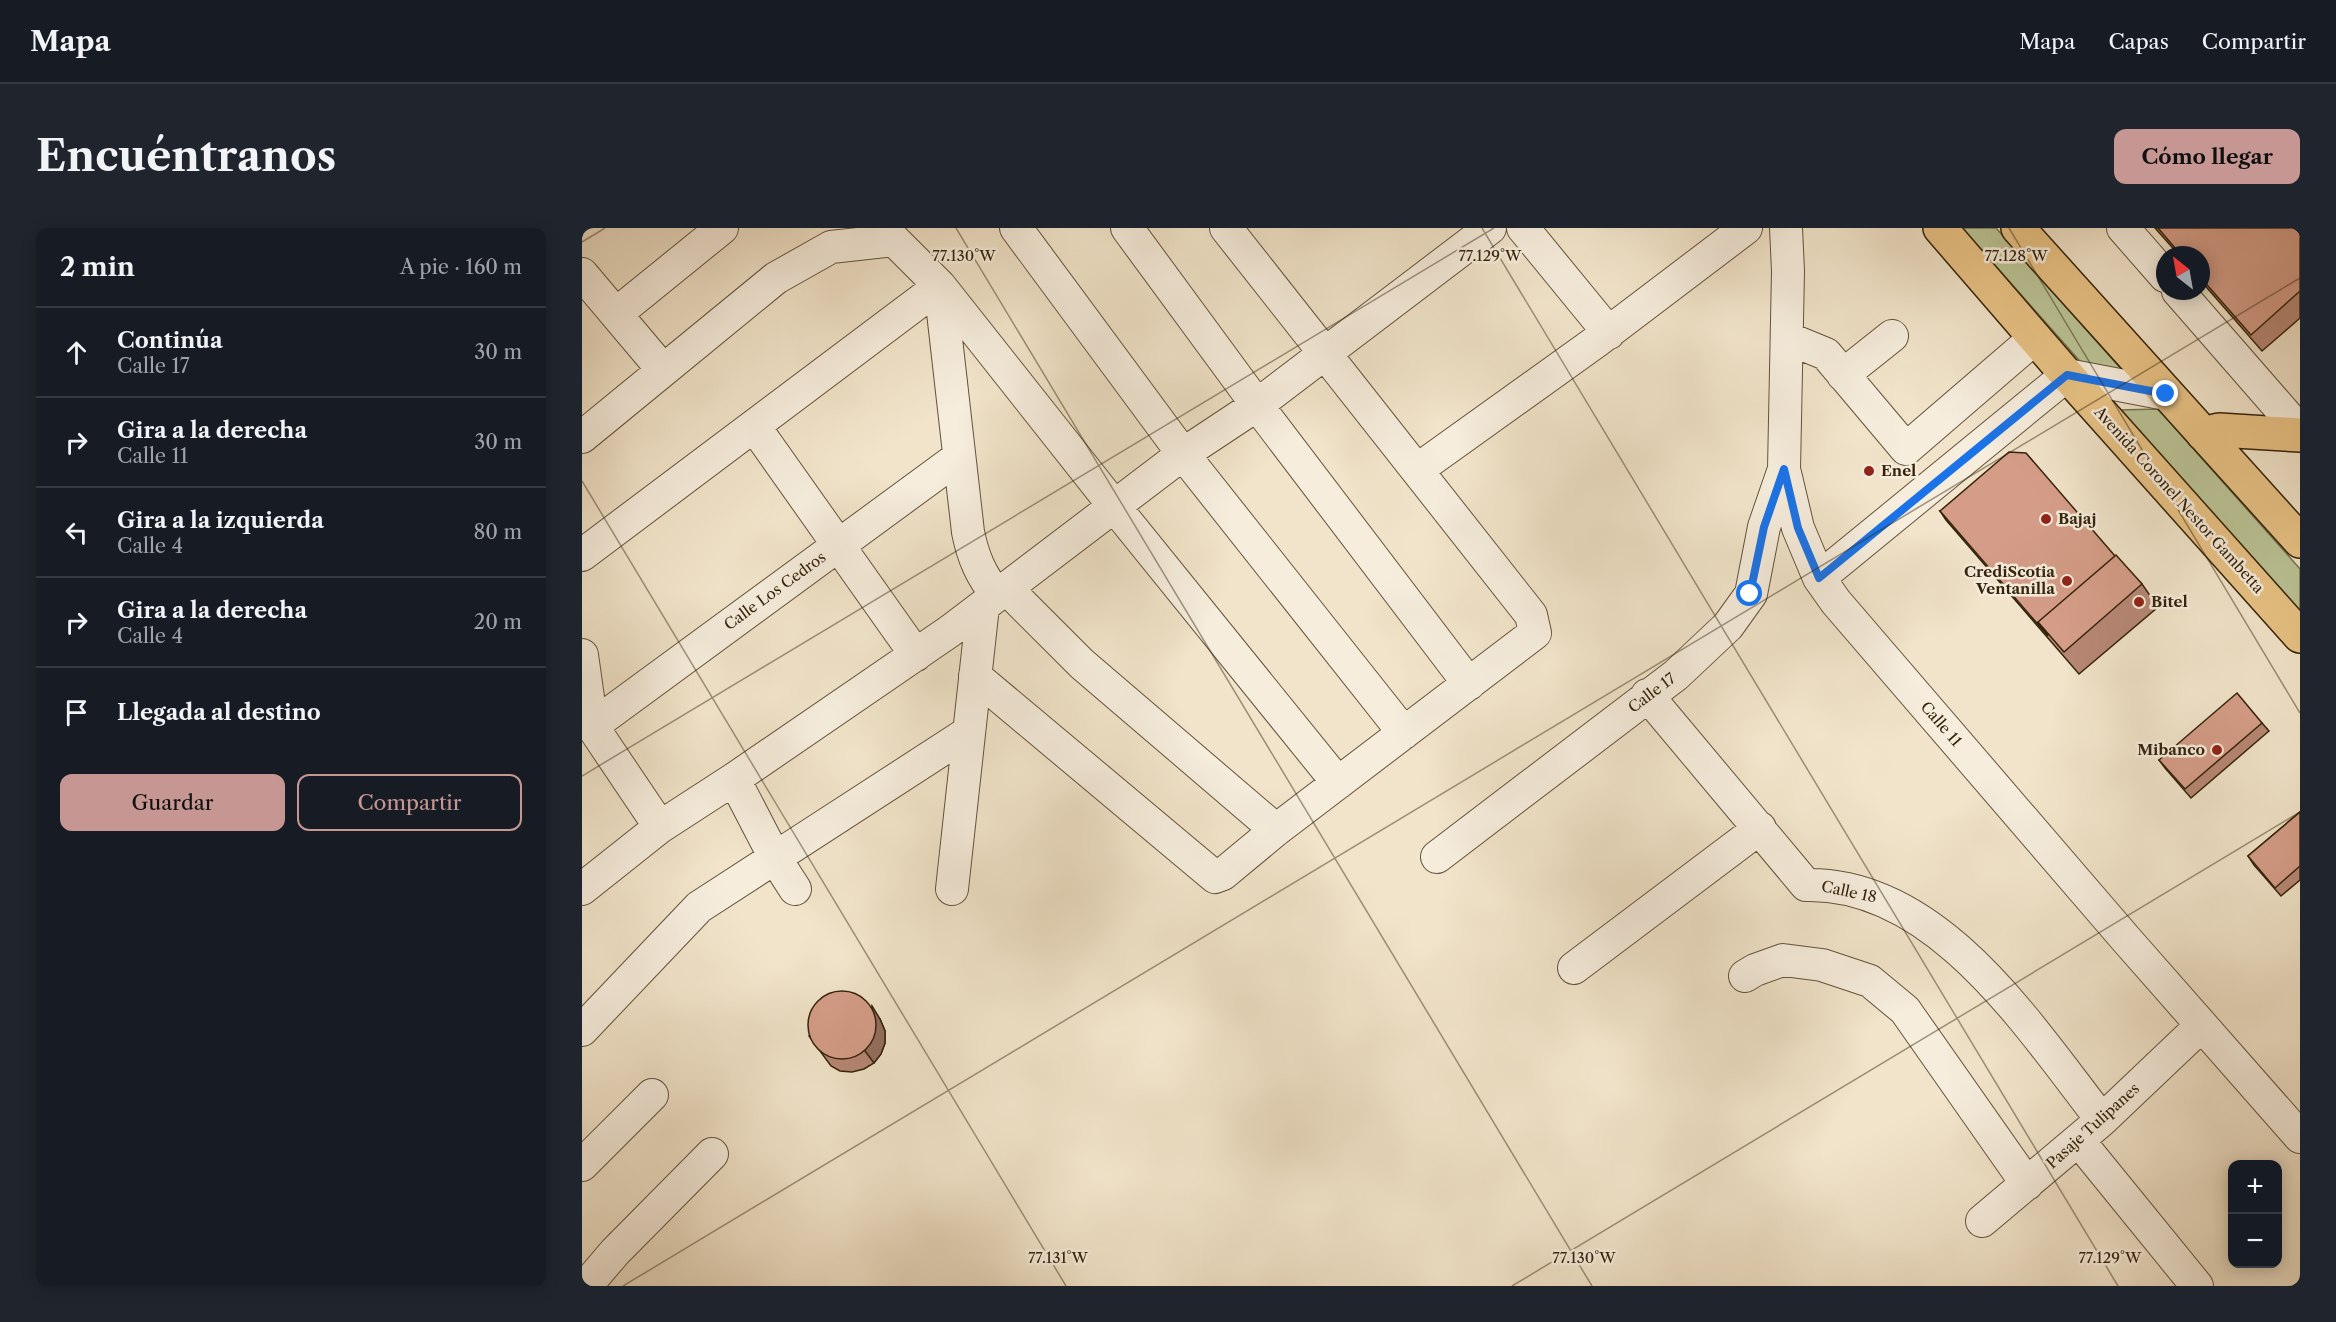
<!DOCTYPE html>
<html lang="es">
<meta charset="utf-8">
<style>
:root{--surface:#171b24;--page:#20242c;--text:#f1f3f6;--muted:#9ea1a6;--line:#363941;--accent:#c59692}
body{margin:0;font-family:"Libre Caslon Text",serif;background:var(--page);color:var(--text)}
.controls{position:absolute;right:18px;bottom:18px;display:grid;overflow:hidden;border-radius:12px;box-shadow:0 3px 15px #0003}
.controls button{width:54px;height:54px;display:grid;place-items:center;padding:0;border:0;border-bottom:2px solid var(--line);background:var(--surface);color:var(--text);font:30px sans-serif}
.compass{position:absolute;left:1574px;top:18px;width:54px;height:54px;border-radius:50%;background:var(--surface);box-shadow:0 3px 15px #0003;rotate:329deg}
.stop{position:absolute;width:18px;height:18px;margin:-14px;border:4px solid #1a73e8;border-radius:50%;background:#fff}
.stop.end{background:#1a73e8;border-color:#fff;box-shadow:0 2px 6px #0008}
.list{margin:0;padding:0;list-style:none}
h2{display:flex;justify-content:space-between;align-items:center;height:78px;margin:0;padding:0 24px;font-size:26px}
h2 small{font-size:20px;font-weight:400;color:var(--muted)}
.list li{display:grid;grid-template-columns:39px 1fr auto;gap:18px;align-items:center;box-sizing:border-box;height:90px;padding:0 24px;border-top:2px solid var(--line)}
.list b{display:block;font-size:22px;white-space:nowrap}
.list p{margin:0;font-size:20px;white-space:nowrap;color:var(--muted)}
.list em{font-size:20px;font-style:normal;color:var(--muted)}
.actions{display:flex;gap:12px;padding:18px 24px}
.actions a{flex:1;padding:14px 0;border:2px solid var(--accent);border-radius:12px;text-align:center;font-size:21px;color:var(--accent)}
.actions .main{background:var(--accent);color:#111}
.icon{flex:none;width:33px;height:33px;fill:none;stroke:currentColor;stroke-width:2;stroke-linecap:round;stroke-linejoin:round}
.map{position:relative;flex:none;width:1718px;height:1058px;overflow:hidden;border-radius:12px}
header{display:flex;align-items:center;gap:36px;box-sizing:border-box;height:84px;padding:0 30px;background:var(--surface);border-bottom:2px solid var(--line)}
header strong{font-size:28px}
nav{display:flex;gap:33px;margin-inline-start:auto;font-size:21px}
.intro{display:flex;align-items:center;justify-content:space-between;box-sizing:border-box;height:144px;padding:0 36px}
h1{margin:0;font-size:42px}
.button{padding:15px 27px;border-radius:12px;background:var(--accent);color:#111;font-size:21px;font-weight:700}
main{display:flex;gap:36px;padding:0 36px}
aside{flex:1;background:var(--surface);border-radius:12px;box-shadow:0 3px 15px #0003}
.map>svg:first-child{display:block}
.green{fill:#bbc496;stroke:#787450;stroke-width:1.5}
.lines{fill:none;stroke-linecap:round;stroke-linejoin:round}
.minor-casing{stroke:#63533b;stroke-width:34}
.highway-casing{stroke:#34230b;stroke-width:36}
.minor{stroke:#f6eddd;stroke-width:32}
.highway{stroke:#e8c285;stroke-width:33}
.wall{fill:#b78775;stroke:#34230b;stroke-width:1.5}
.shaded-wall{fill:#956e5f;stroke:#34230b;stroke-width:1.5}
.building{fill:#d59d88;stroke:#34230b;stroke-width:1.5}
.route{stroke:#1a73e8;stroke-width:8}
.ticks{fill:none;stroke:#34230b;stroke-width:1.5;stroke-opacity:0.45}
.poi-dot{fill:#8f2418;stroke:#f6eddd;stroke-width:2}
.labels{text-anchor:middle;stroke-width:5;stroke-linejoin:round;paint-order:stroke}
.poi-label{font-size:15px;font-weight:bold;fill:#34230b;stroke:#f6eddd;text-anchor:start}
.street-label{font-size:15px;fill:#34230b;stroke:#f6eddd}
.ticks-label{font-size:15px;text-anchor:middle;fill:#34230b;stroke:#f6eddd;stroke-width:5;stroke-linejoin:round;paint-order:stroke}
</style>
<header>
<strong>Mapa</strong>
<nav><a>Mapa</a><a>Capas</a><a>Compartir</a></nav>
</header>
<div class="intro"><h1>Encuéntranos</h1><a class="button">Cómo llegar</a></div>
<main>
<aside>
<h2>2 min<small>A pie · 160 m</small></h2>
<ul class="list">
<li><svg class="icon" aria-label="ahead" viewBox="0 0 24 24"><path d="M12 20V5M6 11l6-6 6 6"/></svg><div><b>Continúa</b><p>Calle 17</p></div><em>30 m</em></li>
<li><svg class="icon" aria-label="right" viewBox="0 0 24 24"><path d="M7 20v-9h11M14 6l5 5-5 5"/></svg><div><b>Gira a la derecha</b><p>Calle 11</p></div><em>30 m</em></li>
<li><svg class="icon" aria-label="left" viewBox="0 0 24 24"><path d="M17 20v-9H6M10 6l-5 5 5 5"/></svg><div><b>Gira a la izquierda</b><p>Calle 4</p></div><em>80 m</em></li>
<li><svg class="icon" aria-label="right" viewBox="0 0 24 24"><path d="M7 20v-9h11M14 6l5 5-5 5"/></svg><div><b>Gira a la derecha</b><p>Calle 4</p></div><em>20 m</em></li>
<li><svg class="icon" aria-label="arrive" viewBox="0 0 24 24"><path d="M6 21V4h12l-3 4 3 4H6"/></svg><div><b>Llegada al destino</b></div></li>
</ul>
<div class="actions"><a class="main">Guardar</a><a>Compartir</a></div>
</aside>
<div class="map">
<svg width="1718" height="1058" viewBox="0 0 1718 1058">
<rect width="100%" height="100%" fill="#f1e4ca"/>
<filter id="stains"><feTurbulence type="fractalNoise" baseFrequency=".00333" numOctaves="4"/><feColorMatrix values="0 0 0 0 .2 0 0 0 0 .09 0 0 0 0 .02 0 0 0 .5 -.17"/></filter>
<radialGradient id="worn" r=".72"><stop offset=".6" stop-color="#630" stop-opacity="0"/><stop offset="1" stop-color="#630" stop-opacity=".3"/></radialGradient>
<path class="green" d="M1380 0H1414L1540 142 1512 149Z
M1576 181 1718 341V385L1539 182Z"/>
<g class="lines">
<g class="minor-casing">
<path id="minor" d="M434 0 601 226 822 505
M545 0 675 177 887 456
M941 0 1027 105
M1204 0 1206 43 1202 241 1216 300 1237 350 1254 374 1543 710 1718 909
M1541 0 1583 48
M0 46 81 142
M358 58 386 304C391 329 399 348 415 367
M1596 63 1718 203
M34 86 140 0
M1205 110 1244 126 1324 221 1453 110
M1261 147 1310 108
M172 198 334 427
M0 209 194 50 249 19 312 12 358 58 532 278 756 555
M835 242 1015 113 1164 0
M0 327 358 58
M1237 350 1485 147 1584 166
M424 360 500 436 694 602
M0 427 10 498 78 599
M393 448 633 649 641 646 694 602 953 405 949 387 644 0
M1065 467 1224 657C1356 654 1447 799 1520 892
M10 498 377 229
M152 551 193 630 213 661
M855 629 1094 447 1146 398 1169 366 1182 299 1202 241
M0 661 78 599 152 551 368 403 601 226 675 177 908 0
M370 661 401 378
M992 740 1178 600
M1163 748 1173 742 1201 732 1240 737 1288 753 1323 782 1445 956
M0 802 117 679 387 504
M1497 913 1615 1058
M0 937 70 867
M1400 993 1520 892 1619 798
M4 1058 33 1024 130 926"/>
</g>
<g class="highway-casing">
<path id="highway" d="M1358 0 1485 147 1718 408
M1436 0 1718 313
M1621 206 1637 202 1718 207"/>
</g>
<use href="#minor" class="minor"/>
<use href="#highway" class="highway"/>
</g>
<path class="wall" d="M1573 0H1718V90L1680 123 1619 53V27H1597Z
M1358 283 1533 328 1560 356 1576 379 1497 446 1364 292Z
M1680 495 1687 503 1609 570 1583 540 1577 532Z
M1718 584V652L1699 668 1672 637 1666 628Z
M298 791 303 803V815L299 826 292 835 282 841 270 844 258 843 249 838 227 808Z"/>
<path class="shaded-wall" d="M290 778 298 791 303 803V815L299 826 292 835 283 823Z"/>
<path class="building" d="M1576 0H1718V63L1669 107 1619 50V27H1599Z
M1427 224 1444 225 1533 328 1456 394 1466 408 1358 283Z
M1534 327 1560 356 1482 424 1456 394Z
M1655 465 1680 495 1603 561 1577 532Z
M1718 584V638L1693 660 1666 628Z
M226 797a34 34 0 1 1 68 0a34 34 0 1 1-68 0Z"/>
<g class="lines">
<path class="route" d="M1168 366 1182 299 1202 241 1216 300 1237 350 1485 147 1584 166"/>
</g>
<path class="ticks" d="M374 0 1010 1058M900 0 1536 1058M1427 0 1718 485M0 14 23 0M0 253 484 1058M0 548 912 0M41 1058 1718 50M930 1058 1718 584"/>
<g class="poi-dot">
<circle cx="1287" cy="243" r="6"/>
<circle cx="1464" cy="291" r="6"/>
<circle cx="1485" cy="353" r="6"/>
<circle cx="1557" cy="374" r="6"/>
<circle cx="1635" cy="522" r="6"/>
</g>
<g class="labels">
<g class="poi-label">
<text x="1299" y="248">Enel</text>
<text x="1476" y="296">Bajaj</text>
<text x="1473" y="349" text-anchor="end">CrediScotia<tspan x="1473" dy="17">Ventanilla</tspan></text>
<text x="1569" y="379">Bitel</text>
<text x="1623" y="527" text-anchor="end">Mibanco</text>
</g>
<g class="street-label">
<text transform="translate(1597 272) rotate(48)" y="5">Avenida Coronel Nestor Gambetta</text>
<text transform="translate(193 363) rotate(-36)" y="5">Calle Los Cedros</text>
<text transform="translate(1070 465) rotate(-37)" y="5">Calle 17</text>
<text transform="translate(1359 496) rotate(49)" y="5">Calle 11</text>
<text transform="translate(1267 664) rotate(12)" y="5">Calle 18</text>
<text transform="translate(1511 898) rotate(-42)" y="5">Pasaje Tulipanes</text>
</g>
</g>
<g class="ticks-label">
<text x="382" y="33">77.130°W</text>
<text x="908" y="33">77.129°W</text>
<text x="1434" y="33">77.128°W</text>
<text x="476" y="1035">77.131°W</text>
<text x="1002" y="1035">77.130°W</text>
<text x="1528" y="1035">77.129°W</text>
</g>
<rect width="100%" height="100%" filter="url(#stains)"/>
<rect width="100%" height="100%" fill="url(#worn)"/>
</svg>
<div class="controls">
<button>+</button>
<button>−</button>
</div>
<svg class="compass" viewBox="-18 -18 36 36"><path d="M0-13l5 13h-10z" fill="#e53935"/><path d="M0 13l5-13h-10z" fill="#9ea1a6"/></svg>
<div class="stop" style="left:1168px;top:366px"></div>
<div class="stop end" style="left:1584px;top:166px"></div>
</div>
</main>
